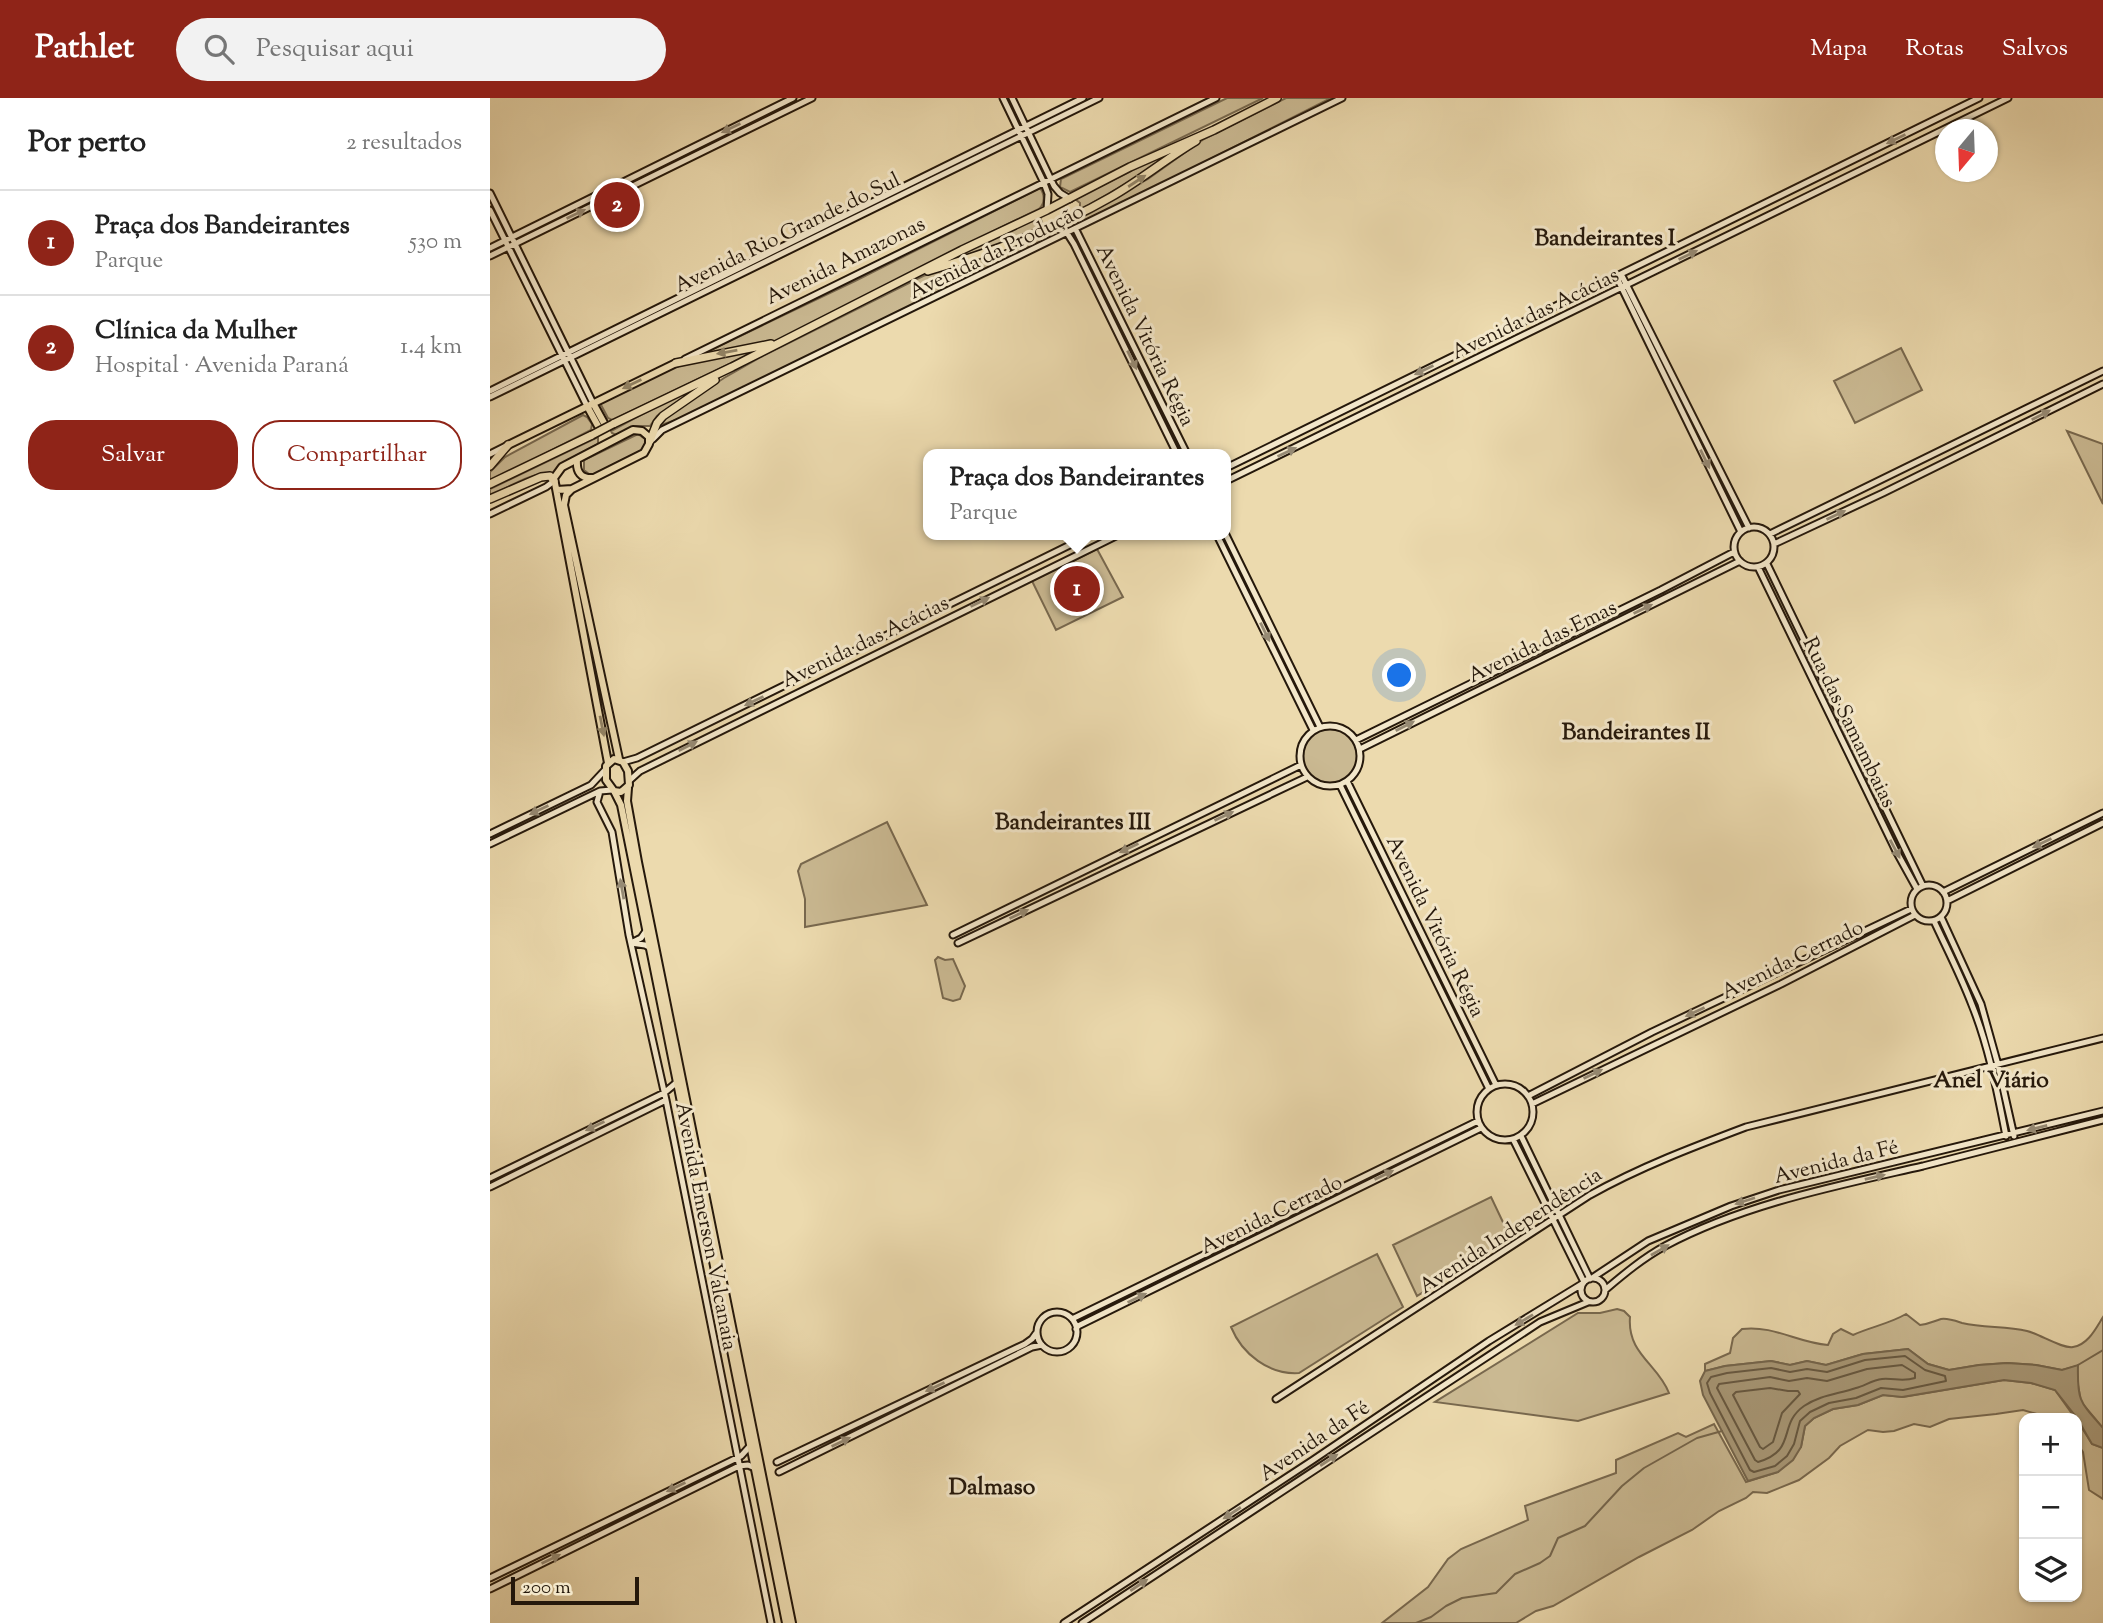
<!DOCTYPE html>
<html lang="pt">
<meta charset="utf-8">
<style>
:root{--surface:#fff;--page:#f2f2f2;--text:#222;--muted:#767676;--line:#e0e0e0;--accent:#8f2418}
body{margin:0;font-family:"Sorts Mill Goudy",serif;background:var(--page);color:var(--text)}
.controls{position:absolute;right:21px;bottom:21px;display:grid;overflow:hidden;border-radius:14px;box-shadow:0 2px 5px #0004}
.controls button{width:63px;height:63px;display:grid;place-items:center;padding:0;border:0;border-bottom:2px solid var(--line);background:var(--surface);color:var(--text);font:35px sans-serif}
.compass{position:absolute;left:1445px;top:21px;width:63px;height:63px;border-radius:50%;background:var(--surface);box-shadow:0 2px 5px #0004;rotate:199deg}
.scale{position:absolute;left:21px;bottom:18px;width:128px;box-sizing:border-box;padding-left:7px;border:4px solid #25180b;border-top:0;font-size:19px;line-height:24px;white-space:nowrap;color:#25180b;-webkit-text-stroke:5px #f3e7ca;paint-order:stroke}
.you{position:absolute;left:910px;top:578px;width:24px;height:24px;margin:-18px;border:5px solid #fff;border-radius:50%;background:#1a73e8;box-shadow:0 0 0 10px #1a73e833}
.badge{display:grid;place-items:center;width:46px;height:46px;border-radius:50%;background:var(--accent);color:#fff;font-size:23px;font-weight:700}
.pin{position:absolute;translate:-50% -50%;border:4px solid #fff;box-shadow:0 2px 7px #0006}
.popup{position:absolute;left:433px;top:351px;width:308px;height:91px;box-sizing:border-box;display:grid;place-content:center;border-radius:14px;background:var(--surface);filter:drop-shadow(0 2px 5px #0005);font-size:23px;white-space:nowrap;color:var(--muted)}
.popup b{font-size:26px;color:var(--text)}
.popup::after{content:'';position:absolute;left:50%;top:100%;margin-left:-14px;border:14px solid transparent;border-top-color:var(--surface)}
.list{margin:0;padding:0;list-style:none}
h2{display:flex;justify-content:space-between;align-items:center;height:91px;margin:0;padding:0 28px;font-size:30px}
h2 small{font-size:23px;font-weight:400;color:var(--muted)}
.list li{display:grid;grid-template-columns:46px 1fr auto;gap:21px;align-items:center;box-sizing:border-box;height:105px;padding:0 28px;border-top:2px solid var(--line)}
.list b{display:block;font-size:26px;white-space:nowrap}
.list p{margin:0;font-size:23px;white-space:nowrap;color:var(--muted)}
.list em{font-size:23px;font-style:normal;color:var(--muted)}
.actions{display:flex;gap:14px;padding:21px 28px}
.actions a{flex:1;padding:16px 0;border:2px solid var(--accent);border-radius:28px;text-align:center;font-size:24px;color:var(--accent)}
.actions .main{background:var(--accent);color:#fff}
.icon{flex:none;width:38px;height:38px;fill:none;stroke:currentColor;stroke-width:2;stroke-linecap:round;stroke-linejoin:round}
.map{position:relative;flex:none;width:1613px;height:1525px;overflow:hidden}
header{display:flex;align-items:center;gap:42px;box-sizing:border-box;height:98px;padding:0 35px;background:var(--accent);color:#fff}
header strong{font-size:33px}
nav{display:flex;gap:38px;margin-inline-start:auto;font-size:24px}
.search{width:490px;height:63px;background:var(--page);display:flex;align-items:center;gap:18px;box-sizing:border-box;padding:0 24px;border-radius:38px;color:var(--muted);font-size:26px}
main{display:flex}
aside{flex:1;background:var(--surface)}
.map>svg:first-child{display:block}
.green{fill:#cab992;stroke:#78684e;stroke-width:2}
.water{fill:#a89877;stroke:#74654c;stroke-width:2}
.lines{fill:none;stroke-linecap:round;stroke-linejoin:round}
.shore{stroke:#665841;stroke-width:2}
.stream{stroke:#74654c;stroke-width:2}
.secondary-casing{stroke:#25180b;stroke-width:9}
.primary-casing{stroke:#25180b;stroke-width:10}
.highway-casing{stroke:#25180b;stroke-width:10}
.secondary{stroke:#f3e7ca;stroke-width:5}
.primary{stroke:#ecdaae;stroke-width:6}
.highway{stroke:#ecdaae;stroke-width:7}
.highway-bridge-casing{stroke:#25180b;stroke-width:10;stroke-linecap:butt}
.highway-bridge{stroke:#ecdaae;stroke-width:7}
.oneway{fill:#968a74}
.oneway2{fill:#928365}
.labels{text-anchor:middle;stroke-width:6;stroke-linejoin:round;paint-order:stroke}
.street-label{font-size:21px;fill:#25180b;stroke:#f3e7ca}
.neighbourhood-label{font-size:23px;font-weight:bold;fill:#25180b;stroke:#f3e7ca}
</style>
<header>
<strong>Pathlet</strong>
<div class="search"><svg class="icon" aria-label="search" viewBox="0 0 24 24"><circle cx="10" cy="10" r="6"/><path d="M15 15l6 6"/></svg>Pesquisar aqui</div>
<nav><a>Mapa</a><a>Rotas</a><a>Salvos</a></nav>
</header>
<main>
<aside>
<h2>Por perto<small>2 resultados</small></h2>
<ul class="list">
<li><span class="badge">1</span><div><b>Praça dos Bandeirantes</b><p>Parque</p></div><em>530 m</em></li>
<li><span class="badge">2</span><div><b>Clínica da Mulher</b><p>Hospital · Avenida Paraná</p></div><em>1.4 km</em></li>
</ul>
<div class="actions"><a class="main">Salvar</a><a>Compartilhar</a></div>
</aside>
<div class="map">
<svg width="1613" height="1525" viewBox="0 0 1613 1525">
<rect width="100%" height="100%" fill="#ecdaae"/>
<filter id="stains"><feTurbulence type="fractalNoise" baseFrequency=".00286" numOctaves="4"/><feColorMatrix values="0 0 0 0 .2 0 0 0 0 .09 0 0 0 0 .02 0 0 0 .5 -.17"/></filter>
<radialGradient id="worn" r=".72"><stop offset=".6" stop-color="#630" stop-opacity="0"/><stop offset="1" stop-color="#630" stop-opacity=".3"/></radialGradient>
<path class="green" d="M737 0H773L580 94 570 89 571 81Z
M796 0H841L590 127 589 125 590 117 658 81 714 41Z
M690 48 668 67 590 112V105L585 101Z
M550 90C555 96 555 106 549 111 478 145 409 182 339 217 267 253 194 288 122 322L118 320 110 305 365 183Z
M550 119 553 127 527 141 447 168 454 163Z
M558 132 566 137 195 319 171 327 176 319 234 280 271 259 433 178Z
M1411 250 1432 292 1365 325 1344 283Z
M232 273 167 318 160 328H146L126 337 122 335 121 333Z
M93 317 97 319 102 326 101 332 0 384V374L15 359Z
M1577 333 1613 346V406Z
M148 336 155 341V349L152 352 104 376H99L94 372V362Z
M108 339V346L76 363 63 377C49 370 15 391 0 398V391Z
M607 451 633 499 566 532 542 483Z
M812 658a28 28 0 1 1 56 0a28 28 0 1 1-56 0Z
M397 724 437 807 315 829V801L308 773 311 766Z
M448 859 455 862 463 861 475 888 470 901 463 903 453 900 445 862Z
M1001 1099 1020 1139 927 1198 903 1147Z
M887 1156 913 1209 809 1275C779 1277 752 1256 741 1229Z
M1127 1211 1134 1213 1140 1219C1137 1256 1168 1266 1179 1295L1088 1323 945 1304 1088 1215H1110Z
M1416 1216 1430 1227C1439 1226 1444 1223 1451 1221 1458 1220 1466 1223 1472 1225 1494 1230 1516 1228 1537 1233 1550 1236 1572 1251 1583 1249 1598 1247 1606 1230 1613 1219V1330L1591 1304 1588 1287 1587 1268 1572 1272 1546 1267 1517 1265 1489 1267 1459 1272 1438 1266 1418 1251 1373 1256 1336 1267 1317 1263 1300 1267 1281 1263 1235 1268 1215 1273V1266L1240 1255 1243 1240 1252 1231C1284 1227 1308 1245 1338 1247L1343 1236 1351 1231 1363 1237C1380 1229 1399 1226 1416 1216Z
M1514 1282 1541 1285 1565 1292 1585 1320H1560L1533 1312 1506 1316 1459 1321 1440 1329 1424 1326 1404 1333 1393 1334 1378 1332 1350 1348 1339 1360 1309 1382 1277 1395 1263 1394 1256 1400 1229 1413 1202 1432 1149 1459 1063 1508 1046 1513 1026 1525H892L938 1489 958 1461 971 1451 1038 1422 1035 1408 1126 1375V1362L1188 1335 1196 1339 1224 1326 1256 1384 1288 1374 1311 1349 1315 1328 1324 1320 1343 1311 1368 1307 1393 1297 1413 1299Z
M1587 1322 1602 1346 1613 1350V1401L1599 1392 1593 1354 1587 1345Z"/>
<path class="water" d="M1418 1251 1438 1266 1459 1272 1489 1267 1517 1265 1546 1267 1572 1272 1588 1267C1587 1303 1590 1304 1613 1330V1350L1602 1346 1587 1320 1565 1292 1541 1285 1514 1282 1412 1299 1393 1297 1368 1307 1343 1311 1324 1320 1315 1328 1311 1349 1303 1362 1288 1374 1258 1383 1213 1297 1210 1283 1215 1273 1235 1268 1281 1263 1300 1267 1317 1263 1336 1267 1373 1256Z"/>
<g class="lines">
<path class="shore" d="M1415 1258 1435 1272 1455 1278 1456 1283 1413 1292 1391 1290 1366 1300 1339 1305 1320 1314 1310 1323 1304 1346 1297 1358 1285 1368 1264 1374 1260 1372 1220 1295 1217 1285 1221 1279 1237 1275 1281 1270 1300 1274 1317 1271 1337 1274 1375 1262Z
M1412 1267 1425 1275V1280C1413 1284 1404 1280 1392 1281 1383 1282 1374 1288 1366 1290 1348 1296 1330 1297 1314 1308 1287 1327 1308 1352 1268 1364L1265 1362 1227 1290 1229 1286 1280 1279 1299 1283 1317 1280 1337 1283 1377 1271Z
M1280 1290 1298 1293H1308L1310 1296 1292 1315 1283 1344 1273 1351 1270 1349 1243 1297 1246 1294Z"/>
<path class="stream" d="M1588 1267 1613 1252
M926 1525 941 1519 956 1508 972 1500 1006 1495 1025 1476 1050 1465 1060 1458 1068 1440 1095 1428 1132 1388 1154 1370 1207 1340 1232 1333"/>
<g class="secondary-casing">
<path id="secondary" d="M513 0 554 85 558 96 557 112
M522 0 564 88 570 95 580 101
M0 95 103 305
M0 112 97 308
M563 129 577 135 584 146 687 356
M586 132 697 356
M0 150 303 0
M0 158 322 0
M1131 176 1259 430
M1126 178 1251 434
M195 261 726 0
M0 293 593 0
M0 299 609 0
M163 341 172 332 852 0
M0 356 16 348
M736 370 1489 0
M736 383 1518 0
M0 416 56 389 64 383
M1244 449a20 20 0 1 1 40 0a20 20 0 1 1-40 0Z
M1280 436 1613 273
M727 437 823 632
M736 437 830 629
M1284 446 1393 395 1613 286
M1277 466 1433 788
M1268 469 1406 753 1427 791
M810 658a30 30 0 1 1 60 0a30 30 0 1 1-60 0Z
M866 642 1171 492 1244 454
M870 651 1250 463
M133 664 147 660 600 437
M140 682 150 673 628 437
M857 683 1006 987
M850 687 999 991
M110 693 107 704 122 734 139 837 176 1002 281 1525
M0 736 101 687 115 672
M0 746 110 693 122 692
M1421 805a18 18 0 1 1 36 0a18 18 0 1 1-36 0Z
M1453 794 1613 715
M1457 803 1613 725
M1451 819 1491 906 1508 967 1524 1038
M1444 823C1457 851 1471 878 1482 907 1499 949 1507 993 1516 1038
M463 837 811 667
M141 845 151 840 156 833
M141 845 155 847 159 849
M468 845 817 679
M987 1014a28 28 0 1 1 56 0a28 28 0 1 1-56 0Z
M1038 998 1162 934 1421 811
M1042 1006 1291 886 1425 817
M1031 1038 1100 1181
M1023 1041 1094 1184
M0 1080 174 995 186 985
M0 1089 176 1002
M1091 1192a12 12 0 1 1 24 0a12 12 0 1 1-24 0Z
M1102 1180 1158 1143 1241 1108 1289 1092 1613 1013
M1115 1192C1134 1176 1153 1160 1175 1148 1254 1106 1346 1088 1433 1068 1493 1053 1553 1037 1613 1022
M547 1234a20 20 0 1 1 40 0a20 20 0 1 1-40 0Z
M582 1221 988 1023
M586 1231 588 1228 991 1030
M786 1301 1100 1097C1150 1069 1203 1049 1256 1029L1613 940
M287 1364 535 1246 542 1241 547 1234
M289 1374 542 1249 552 1247
M0 1480 251 1358 261 1347
M0 1491 249 1368 258 1367 265 1370
M574 1525 823 1362 999 1243 1092 1186
M592 1525 1050 1224 1098 1204"/>
</g>
<g class="primary-casing">
<path id="primary" d="M103 305 114 325
M97 308 108 328
M18 347 186 265
M87 362C86 374 91 381 103 380
M82 391 76 397 74 407 129 661
M67 392 82 391 154 355 159 346V339L152 333 143 332 72 369 64 380 118 665
M124 661 133 664 138 673 139 687 131 694 124 693 116 682V668Z
M138 690 137 703 148 764 302 1525
M124 693 131 707 296 1525"/>
</g>
<g class="highway-casing">
<path id="highway" d="M438 173C501 154 564 132 621 99 651 82 677 60 706 43
M186 265 281 246
M123 326 242 269 472 152 557 112 640 69 724 32 787 0
M160 343 167 325 173 318 225 282
M0 368 18 347
M0 386 102 337
M0 401 51 379 60 378 64 383"/>
</g>
<use href="#secondary" class="secondary"/>
<use href="#primary" class="primary"/>
<use href="#highway" class="highway"/>
<g class="highway-bridge-casing">
<path id="highway-bridge" d="M102 337 123 326"/>
</g>
<use href="#highway-bridge" class="highway-bridge"/>
</g>
<defs><path id="oneway-solid" d="M-6-.8H1V-3.2L6.5 0L1 3.2V.8H-6Z" transform="scale(1.75)"/></defs>
<g class="oneway">
<use href="#oneway-solid" transform="translate(241 30) rotate(154)"/>
<use href="#oneway-solid" transform="translate(1406 41) rotate(154)"/>
<use href="#oneway-solid" transform="translate(86 116) rotate(-26)"/>
<use href="#oneway-solid" transform="translate(1198 157) rotate(-26)"/>
<use href="#oneway-solid" transform="translate(642 262) rotate(64)"/>
<use href="#oneway-solid" transform="translate(934 272) rotate(154)"/>
<use href="#oneway-solid" transform="translate(1551 317) rotate(-27)"/>
<use href="#oneway-solid" transform="translate(797 354) rotate(-25)"/>
<use href="#oneway-solid" transform="translate(1215 361) rotate(64)"/>
<use href="#oneway-solid" transform="translate(1346 417) rotate(-25)"/>
<use href="#oneway-solid" transform="translate(490 504) rotate(-26)"/>
<use href="#oneway-solid" transform="translate(1153 511) rotate(-26)"/>
<use href="#oneway-solid" transform="translate(775 534) rotate(64)"/>
<use href="#oneway-solid" transform="translate(264 603) rotate(154)"/>
<use href="#oneway-solid" transform="translate(915 628) rotate(-27)"/>
<use href="#oneway-solid" transform="translate(198 648) rotate(-27)"/>
<use href="#oneway-solid" transform="translate(49 712) rotate(154)"/>
<use href="#oneway-solid" transform="translate(734 718) rotate(-25)"/>
<use href="#oneway-solid" transform="translate(1552 745) rotate(154)"/>
<use href="#oneway-solid" transform="translate(639 750) rotate(154)"/>
<use href="#oneway-solid" transform="translate(1405 751) rotate(62)"/>
<use href="#oneway-solid" transform="translate(132 791) rotate(-100)"/>
<use href="#oneway-solid" transform="translate(529 816) rotate(-25)"/>
<use href="#oneway-solid" transform="translate(1205 914) rotate(155)"/>
<use href="#oneway-solid" transform="translate(1103 976) rotate(-26)"/>
<use href="#oneway-solid" transform="translate(105 1028) rotate(154)"/>
<use href="#oneway-solid" transform="translate(1547 1030) rotate(166)"/>
<use href="#oneway-solid" transform="translate(894 1077) rotate(-26)"/>
<use href="#oneway-solid" transform="translate(1385 1079) rotate(-13)"/>
<use href="#oneway-solid" transform="translate(1255 1103) rotate(162)"/>
<use href="#oneway-solid" transform="translate(1170 1152) rotate(-30)"/>
<use href="#oneway-solid" transform="translate(647 1200) rotate(-26)"/>
<use href="#oneway-solid" transform="translate(1034 1222) rotate(149)"/>
<use href="#oneway-solid" transform="translate(445 1289) rotate(155)"/>
<use href="#oneway-solid" transform="translate(351 1344) rotate(-26)"/>
<use href="#oneway-solid" transform="translate(839 1362) rotate(-33)"/>
<use href="#oneway-solid" transform="translate(186 1389) rotate(154)"/>
<use href="#oneway-solid" transform="translate(742 1415) rotate(147)"/>
<use href="#oneway-solid" transform="translate(61 1461) rotate(-26)"/>
<use href="#oneway-solid" transform="translate(649 1487) rotate(-34)"/>
</g>
<g class="oneway2">
<use href="#oneway-solid" transform="translate(647 83) rotate(-33)"/>
<use href="#oneway-solid" transform="translate(237 254) rotate(170)"/>
<use href="#oneway-solid" transform="translate(142 286) rotate(154)"/>
<use href="#oneway-solid" transform="translate(112 628) rotate(79)"/>
</g>
<g class="labels">
<g class="street-label">
<text transform="translate(297 134) rotate(-26)" y="7">Avenida Rio Grande do Sul</text>
<text transform="translate(506 153) rotate(-26)" y="7">Avenida da Produção</text>
<text transform="translate(355 162) rotate(-26)" y="7">Avenida Amazonas</text>
<text transform="translate(1045 215) rotate(-26)" y="7">Avenida das Acácias</text>
<text transform="translate(656 237) rotate(64)" y="7">Avenida Vitória Régia</text>
<text transform="translate(375 543) rotate(-26)" y="7">Avenida das Acácias</text>
<text transform="translate(1052 543) rotate(-26)" y="7">Avenida das Emas</text>
<text transform="translate(1360 624) rotate(64)" y="7">Rua das Samambaias</text>
<text transform="translate(946 828) rotate(64)" y="7">Avenida Vitória Régia</text>
<text transform="translate(1302 861) rotate(-26)" y="7">Avenida Cerrado</text>
<text transform="translate(1346 1063) rotate(-14)" y="7">Avenida da Fé</text>
<text transform="translate(781 1116) rotate(-26)" y="7">Avenida Cerrado</text>
<text transform="translate(217 1128) rotate(79)" y="7">Avenida Emerson Valcanaia</text>
<text transform="translate(1020 1132) rotate(-33)" y="7">Avenida Independência</text>
<text transform="translate(824 1342) rotate(-34)" y="7">Avenida da Fé</text>
</g>
<g class="neighbourhood-label">
<text x="1115" y="147">Bandeirantes I</text>
<text x="1146" y="641">Bandeirantes II</text>
<text x="583" y="731">Bandeirantes III</text>
<text x="1501" y="989">Anel Viário</text>
<text x="502" y="1396">Dalmaso</text>
</g>
</g>
<rect width="100%" height="100%" filter="url(#stains)"/>
<rect width="100%" height="100%" fill="url(#worn)"/>
</svg>
<div class="controls">
<button>+</button>
<button>−</button>
<button><svg class="icon" aria-label="layers" viewBox="0 0 24 24"><path d="M12 4l9 5-9 5-9-5zM3 14l9 5 9-5"/></svg></button>
</div>
<svg class="compass" viewBox="-18 -18 36 36"><path d="M0-13l5 13h-10z" fill="#e53935"/><path d="M0 13l5-13h-10z" fill="#767676"/></svg>
<div class="scale">200 m</div>
<div class="you"></div>
<div class="pin badge" style="left:587px;top:491px">1</div>
<div class="popup"><b>Praça dos Bandeirantes</b>Parque</div>
<div class="pin badge" style="left:127px;top:107px">2</div>
</div>
</main>
